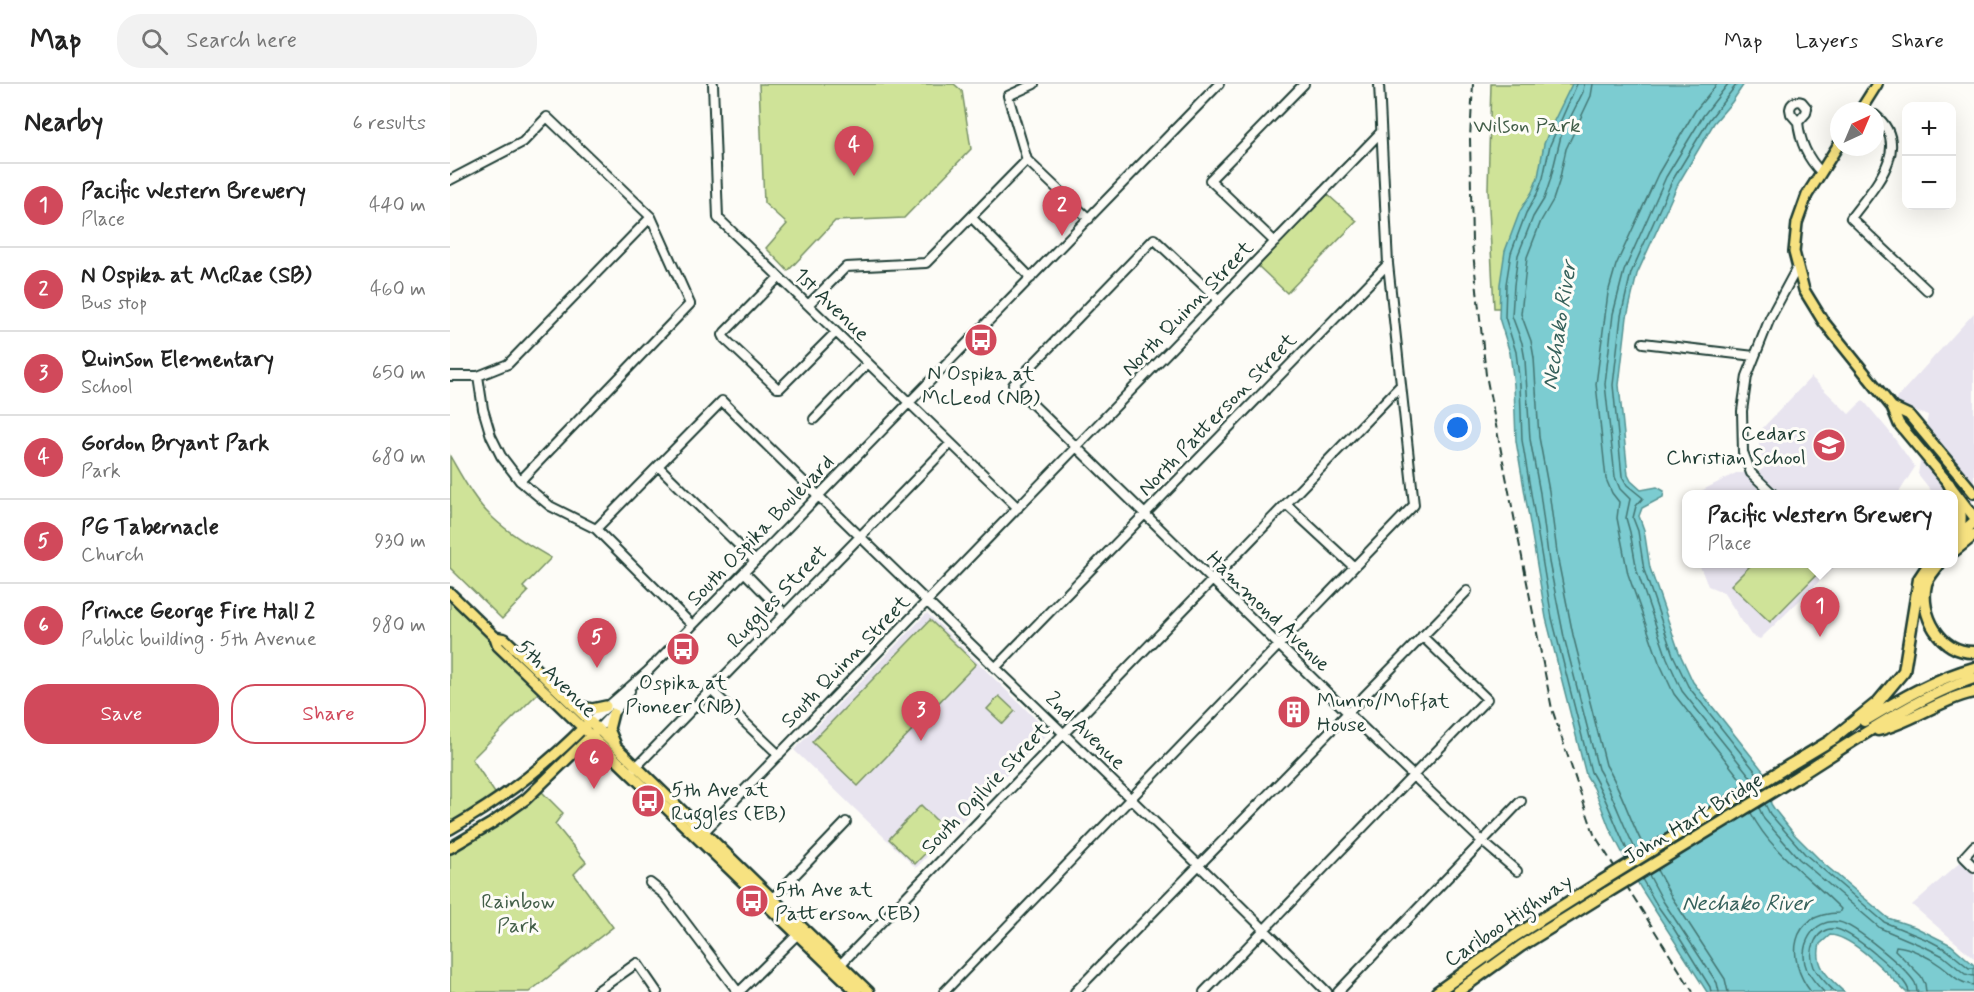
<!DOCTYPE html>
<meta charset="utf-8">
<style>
:root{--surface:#fff;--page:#f2f2f2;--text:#222;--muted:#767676;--line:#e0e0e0;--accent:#d1495b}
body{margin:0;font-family:Mynerve,sans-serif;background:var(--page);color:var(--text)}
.controls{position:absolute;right:18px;top:18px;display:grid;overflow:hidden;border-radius:12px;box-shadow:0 6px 24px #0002}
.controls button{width:54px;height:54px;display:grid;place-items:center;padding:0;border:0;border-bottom:2px solid var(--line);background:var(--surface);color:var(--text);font:30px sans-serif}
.compass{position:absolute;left:1380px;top:18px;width:54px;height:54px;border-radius:50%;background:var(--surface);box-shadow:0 6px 24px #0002;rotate:44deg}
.you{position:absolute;left:1008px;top:344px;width:21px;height:21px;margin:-15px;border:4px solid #fff;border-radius:50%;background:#1a73e8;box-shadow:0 0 0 9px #1a73e833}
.badge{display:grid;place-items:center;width:39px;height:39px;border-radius:50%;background:var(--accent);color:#fff;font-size:20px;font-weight:700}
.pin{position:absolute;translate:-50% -50px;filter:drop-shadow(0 2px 3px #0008)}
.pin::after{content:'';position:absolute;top:32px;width:21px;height:18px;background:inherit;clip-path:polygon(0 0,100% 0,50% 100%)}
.popup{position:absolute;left:1232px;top:406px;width:276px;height:78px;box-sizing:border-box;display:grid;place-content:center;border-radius:12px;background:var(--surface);filter:drop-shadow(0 2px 4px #0005);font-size:20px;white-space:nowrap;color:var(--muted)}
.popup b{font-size:22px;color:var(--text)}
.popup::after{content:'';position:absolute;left:50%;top:100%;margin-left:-12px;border:12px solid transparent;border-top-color:var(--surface)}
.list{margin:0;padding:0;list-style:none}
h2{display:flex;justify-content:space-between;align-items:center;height:78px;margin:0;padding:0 24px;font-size:26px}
h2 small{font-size:20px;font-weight:400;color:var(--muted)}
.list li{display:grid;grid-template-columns:39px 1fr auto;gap:18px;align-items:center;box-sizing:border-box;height:84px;padding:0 24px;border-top:2px solid var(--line)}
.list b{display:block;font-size:22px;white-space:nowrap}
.list p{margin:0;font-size:20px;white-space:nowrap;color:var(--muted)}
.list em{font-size:20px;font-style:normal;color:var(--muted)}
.actions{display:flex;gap:12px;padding:18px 24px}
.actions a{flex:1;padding:14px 0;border:2px solid var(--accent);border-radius:24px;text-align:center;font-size:21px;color:var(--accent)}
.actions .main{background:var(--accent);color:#fff}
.icon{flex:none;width:33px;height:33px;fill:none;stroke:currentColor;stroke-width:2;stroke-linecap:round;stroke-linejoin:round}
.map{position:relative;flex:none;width:1524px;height:908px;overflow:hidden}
header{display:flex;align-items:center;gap:36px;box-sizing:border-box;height:84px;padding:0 30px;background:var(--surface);border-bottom:2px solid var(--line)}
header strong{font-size:28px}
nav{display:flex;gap:33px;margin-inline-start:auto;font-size:21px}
.search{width:420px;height:54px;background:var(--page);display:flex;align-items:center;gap:15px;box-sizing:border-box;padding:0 21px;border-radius:24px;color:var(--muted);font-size:22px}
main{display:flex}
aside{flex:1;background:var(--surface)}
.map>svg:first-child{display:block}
.built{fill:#e8e4ef}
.green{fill:#cfe398;stroke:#779066;stroke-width:1.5}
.water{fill:#7bccd1;stroke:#569392;stroke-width:1.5}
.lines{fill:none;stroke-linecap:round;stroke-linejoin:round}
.shore{stroke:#447673;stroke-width:1.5}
.minor-casing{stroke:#1f3d34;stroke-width:12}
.major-casing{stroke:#1f3d34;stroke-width:14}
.highway-casing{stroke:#1f3d34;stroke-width:15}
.minor{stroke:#fdfcf7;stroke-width:8}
.major{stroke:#f7e281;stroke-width:9}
.highway{stroke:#f7e281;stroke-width:10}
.rail{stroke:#1f3d34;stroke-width:2;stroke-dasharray:9 4.5;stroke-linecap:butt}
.highway-bridge-casing{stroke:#1f3d34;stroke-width:15;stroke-linecap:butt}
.highway-bridge{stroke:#f7e281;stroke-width:10}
.labels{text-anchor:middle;stroke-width:6;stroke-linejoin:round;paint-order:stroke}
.park-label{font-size:21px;fill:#425e48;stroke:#fdfcf7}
.street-label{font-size:21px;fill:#1f3d34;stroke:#fdfcf7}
.poi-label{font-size:21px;fill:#1f3d34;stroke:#fdfcf7;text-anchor:start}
.water-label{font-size:22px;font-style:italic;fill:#36615b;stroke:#fdfcf7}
</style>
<header>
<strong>Map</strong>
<div class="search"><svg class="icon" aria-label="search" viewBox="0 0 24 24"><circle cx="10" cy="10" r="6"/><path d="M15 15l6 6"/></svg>Search here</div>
<nav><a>Map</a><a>Layers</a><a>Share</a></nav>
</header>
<main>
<aside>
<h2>Nearby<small>6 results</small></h2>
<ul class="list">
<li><span class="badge">1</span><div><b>Pacific Western Brewery</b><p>Place</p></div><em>440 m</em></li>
<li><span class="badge">2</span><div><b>N Ospika at McRae (SB)</b><p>Bus stop</p></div><em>460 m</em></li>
<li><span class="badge">3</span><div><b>Quinson Elementary</b><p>School</p></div><em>650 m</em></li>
<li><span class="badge">4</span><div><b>Gordon Bryant Park</b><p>Park</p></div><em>680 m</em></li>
<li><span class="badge">5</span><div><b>PG Tabernacle</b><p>Church</p></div><em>930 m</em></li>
<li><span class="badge">6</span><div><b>Prince George Fire Hall 2</b><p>Public building · 5th Avenue</p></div><em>980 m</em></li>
</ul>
<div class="actions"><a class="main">Save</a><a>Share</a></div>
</aside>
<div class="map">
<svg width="1524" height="908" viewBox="0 0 1524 908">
<rect width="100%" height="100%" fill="#fdfcf7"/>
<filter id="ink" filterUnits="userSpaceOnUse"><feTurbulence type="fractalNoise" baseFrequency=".0167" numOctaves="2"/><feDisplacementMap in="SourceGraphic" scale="12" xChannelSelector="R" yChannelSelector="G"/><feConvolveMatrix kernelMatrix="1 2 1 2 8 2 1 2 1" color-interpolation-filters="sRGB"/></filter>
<g filter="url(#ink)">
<path class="built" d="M1524 229V416L1504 433V410H1484L1468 390 1478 331 1441 320Z
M1361 293 1399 330 1413 316 1439 347 1465 383 1448 410H1245L1286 389H1307L1314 384 1307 350Z
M1249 480H1387L1310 555 1301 551 1273 508 1258 502Z
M477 529 599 648 466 784 344 666Z
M1524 766V874L1462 821Z"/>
<path class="green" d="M309 0H504L512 7 521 65 454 134 385 137 338 187 316 164 337 140 314 119Z
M1041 0H1131L1061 224H1044L1038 104Z
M877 110 907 137 837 209 808 182Z
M0 372C12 393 25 418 43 434 60 450 81 462 101 474L73 503 78 508 52 535 0 484Z
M1302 480H1377L1320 538 1281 501Z
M0 506 97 600 22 675 51 718 0 746Z
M480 536 526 580 408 702 362 658Z
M549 612 565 627 553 640 537 625Z
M92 708 113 729 105 740 136 778 124 790 163 843 79 908H0V766L33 748Z
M471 721 497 747 465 780 439 755Z"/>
<path class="water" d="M1122 0H1294L1282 18 1264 39 1228 100 1187 190 1177 233 1169 301 1178 391 1181 397 1191 406 1207 403 1214 407 1213 413 1192 424 1189 432 1194 446 1200 484 1229 568 1243 598 1317 692 1321 720 1325 726 1344 750 1374 780 1438 834 1465 843 1501 861 1524 881V908H1456C1439 892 1404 852 1380 851L1370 860C1364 882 1379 894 1394 908H1257L1190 803 1159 743 1144 704 1136 691 1096 534 1066 357 1064 301 1060 269 1049 234 1050 200 1055 167 1070 127 1082 108 1088 93 1094 60 1099 47Z"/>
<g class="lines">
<path class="shore" d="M1127 0 1100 61 1093 94 1087 110 1076 129 1061 169 1056 200 1055 233 1066 268 1070 301 1072 356 1102 534 1141 688C1157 714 1166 744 1180 772
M1134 0 1133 8 1111 52 1100 97 1094 115 1083 133 1068 171 1064 201 1062 232 1072 259 1075 276 1080 355 1090 409 1099 478 1114 553 1148 685C1164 711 1172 741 1187 768
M1143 0 1141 12 1116 65 1109 98 1103 116 1091 137 1077 173 1071 230 1081 257 1084 274 1089 353 1099 407 1108 476 1123 551 1156 681C1172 707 1180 737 1194 763
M1267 0 1245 27 1208 90 1166 181 1158 209 1146 300 1156 395 1162 409 1169 418 1167 434 1178 490 1209 578 1224 610 1295 701
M1278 0 1253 32 1216 93 1174 187 1163 230 1155 300 1165 393 1170 405 1180 415 1176 434 1180 448 1187 487 1217 574 1232 607 1303 696
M1287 0 1259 36 1222 97 1181 189 1171 232 1163 301 1172 392 1177 401 1193 414 1186 422 1183 434 1188 447 1194 486 1223 571 1238 602 1309 692
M1315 720 1320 730 1355 770 1434 838 1480 857 1497 866 1519 884H1524
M1309 724 1314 735 1349 775 1430 844 1477 864 1493 872 1515 890 1524 892
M1301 729C1321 769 1361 794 1391 825L1389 829C1340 829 1335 875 1361 908
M1207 786 1221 812 1275 895 1278 908
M1199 791 1213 817 1267 899 1269 908
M1192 795 1207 821 1224 845 1260 903 1261 908
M1374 908C1368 902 1361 894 1357 886 1347 864 1363 833 1389 838 1405 841 1457 885 1465 899 1467 903 1467 904 1467 908
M1385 908C1377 900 1369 893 1364 883 1357 867 1366 843 1386 845 1401 847 1458 894 1459 908
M1476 908 1475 900 1471 892 1445 866 1446 862C1460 863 1479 873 1491 882 1502 890 1509 900 1524 901"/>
<g class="minor-casing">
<path id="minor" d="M263 0 268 134 568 424
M584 0 558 12 577 76 639 135
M1425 31C1464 63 1423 104 1401 134L1477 206
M1348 38 1341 30 1340 25C1341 19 1346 16 1352 18L1357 24 1356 29 1348 38C1350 58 1357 74 1371 88
M0 96 73 58 97 33 201 133 240 220 70 397
M521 133 581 194
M825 158 760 96 854 0
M329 193 275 248 273 251 275 255 327 304H330L386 248
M769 216 704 155 563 301 930 660 1033 758 1067 787
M358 221 396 183 476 179 577 76
M1193 259 1304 272
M0 292H28L58 280 201 133
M28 292 33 325 41 352 51 372 70 397 100 422 146 445 242 541
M364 335 418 279
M208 382 305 477
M1323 410 1301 389 1293 368 1292 327 1297 292 1320 234 1348 182
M836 420 904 483
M146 445 272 317C472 516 678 708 877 908
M294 488 335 530
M545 584 938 180
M261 606 329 671
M140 638 198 587 769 0
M148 645 165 627 180 607
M184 685 501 359
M250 752 931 48
M1524 762 1514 773 1524 783
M200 799 214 810 288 908
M320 817 396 738
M388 883 950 302
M146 908 187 879 207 908
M289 908 350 848
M494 908 964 421 938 180 929 0
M625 908 1017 507
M754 908 1037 615 972 552
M888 908 1071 717"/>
</g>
<g class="major-casing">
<path id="major" d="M1410 27 1427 0
M1389 60 1357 111 1347 139 1344 168 1354 206 1373 237 1442 323 1449 340 1499 400 1524 433
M1442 323 1459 331 1524 409
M0 509 45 553 55 555 419 908
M45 553 48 562 407 908
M125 621 142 625 156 622
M163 629 159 645 165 659
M0 745C51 716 95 683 136 641
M0 764 42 739 76 715 144 649"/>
</g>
<g class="highway-casing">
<path id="highway" d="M1499 400C1509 422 1515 429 1507 453
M1508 452 1524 438
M1504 467 1524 451
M1489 480C1485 486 1478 493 1476 500 1469 530 1490 569 1524 568
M1414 637C1449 616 1484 595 1524 584
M1428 646C1462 638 1490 615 1524 608
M1381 656 1428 618 1454 587 1469 495 1479 480
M1340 681 1385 654
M1348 692C1401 659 1465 613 1524 594
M987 908 1065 852 1152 797
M1007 908 1071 862 1158 808"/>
</g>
<use href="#minor" class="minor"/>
<use href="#major" class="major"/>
<use href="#highway" class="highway"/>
<path class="rail" d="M1023 0 1020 54 1022 159 1036 291 1102 625 1144 750 1243 908"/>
<g class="highway-bridge-casing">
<path id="highway-bridge" d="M1152 797 1340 681
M1158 808 1348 692"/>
</g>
<use href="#highway-bridge" class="highway-bridge"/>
</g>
</g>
<defs>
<g id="bus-disc" transform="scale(1.725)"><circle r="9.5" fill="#d1495b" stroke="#fdfcf7"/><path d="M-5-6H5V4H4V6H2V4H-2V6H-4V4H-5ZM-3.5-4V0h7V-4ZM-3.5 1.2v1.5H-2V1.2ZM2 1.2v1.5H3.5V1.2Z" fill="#fff"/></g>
<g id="school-disc" transform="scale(1.725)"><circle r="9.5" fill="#d1495b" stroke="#fdfcf7"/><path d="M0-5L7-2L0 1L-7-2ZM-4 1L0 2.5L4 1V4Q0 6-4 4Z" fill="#fff"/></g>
<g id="building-disc" transform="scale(1.725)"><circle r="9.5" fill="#d1495b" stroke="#fdfcf7"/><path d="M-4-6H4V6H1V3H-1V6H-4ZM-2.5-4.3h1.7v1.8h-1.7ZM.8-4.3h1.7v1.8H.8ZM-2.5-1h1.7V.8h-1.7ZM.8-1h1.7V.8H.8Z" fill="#fff"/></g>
</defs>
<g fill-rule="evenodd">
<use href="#bus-disc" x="531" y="256"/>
<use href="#school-disc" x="1379" y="361"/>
<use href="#bus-disc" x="233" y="565"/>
<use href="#building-disc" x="844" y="628"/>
<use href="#bus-disc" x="198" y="717"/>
<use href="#bus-disc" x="302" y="817"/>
</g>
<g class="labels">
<g class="park-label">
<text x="1077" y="48">Wilson Park</text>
<text x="68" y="824">Rainbow<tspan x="68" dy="24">Park</tspan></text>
</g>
<g class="street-label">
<text transform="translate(382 220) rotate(44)" y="7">1st Avenue</text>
<text transform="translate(737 224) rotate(-46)" y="7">North Quinn Street</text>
<text transform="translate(767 330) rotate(-46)" y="7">North Patterson Street</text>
<text transform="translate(310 446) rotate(-46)" y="7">South Ospika Boulevard</text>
<text transform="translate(327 512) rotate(-46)" y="7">Ruggles Street</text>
<text transform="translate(819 527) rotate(44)" y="7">Hammond Avenue</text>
<text transform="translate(395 577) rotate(-46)" y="7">South Quinn Street</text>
<text transform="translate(107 594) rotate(44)" y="7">5th Avenue</text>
<text transform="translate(636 646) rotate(44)" y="7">2nd Avenue</text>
<text transform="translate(535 704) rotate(-46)" y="7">South Ogilvie Street</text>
<text transform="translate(1243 734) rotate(-31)" y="7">John Hart Bridge</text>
<text transform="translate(1058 836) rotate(-34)" y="7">Cariboo Highway</text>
</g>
<g class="poi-label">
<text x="531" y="296" text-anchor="middle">N Ospika at<tspan x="531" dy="24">McLeod (NB)</tspan></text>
<text x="1356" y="356" text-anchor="end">Cedars<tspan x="1356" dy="24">Christian School</tspan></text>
<text x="233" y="605" text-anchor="middle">Ospika at<tspan x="233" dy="24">Pioneer (NB)</tspan></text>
<text x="867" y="623">Munro/Moffat<tspan x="867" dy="24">House</tspan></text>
<text x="221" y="712">5th Ave at<tspan x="221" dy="24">Ruggles (EB)</tspan></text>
<text x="325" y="812">5th Ave at<tspan x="325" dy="24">Patterson (EB)</tspan></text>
</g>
<g class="water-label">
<text transform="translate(1108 241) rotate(-81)" y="8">Nechako River</text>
<text x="1297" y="826">Nechako River</text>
</g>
</g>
</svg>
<div class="controls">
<button>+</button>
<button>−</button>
</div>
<svg class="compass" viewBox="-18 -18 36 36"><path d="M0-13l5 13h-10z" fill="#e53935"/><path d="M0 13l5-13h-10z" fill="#767676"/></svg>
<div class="you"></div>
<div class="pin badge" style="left:1370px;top:553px">1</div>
<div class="popup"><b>Pacific Western Brewery</b>Place</div>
<div class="pin badge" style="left:612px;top:152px">2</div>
<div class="pin badge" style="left:471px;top:657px">3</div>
<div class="pin badge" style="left:404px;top:92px">4</div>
<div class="pin badge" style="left:147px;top:584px">5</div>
<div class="pin badge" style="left:144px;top:705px">6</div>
</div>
</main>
